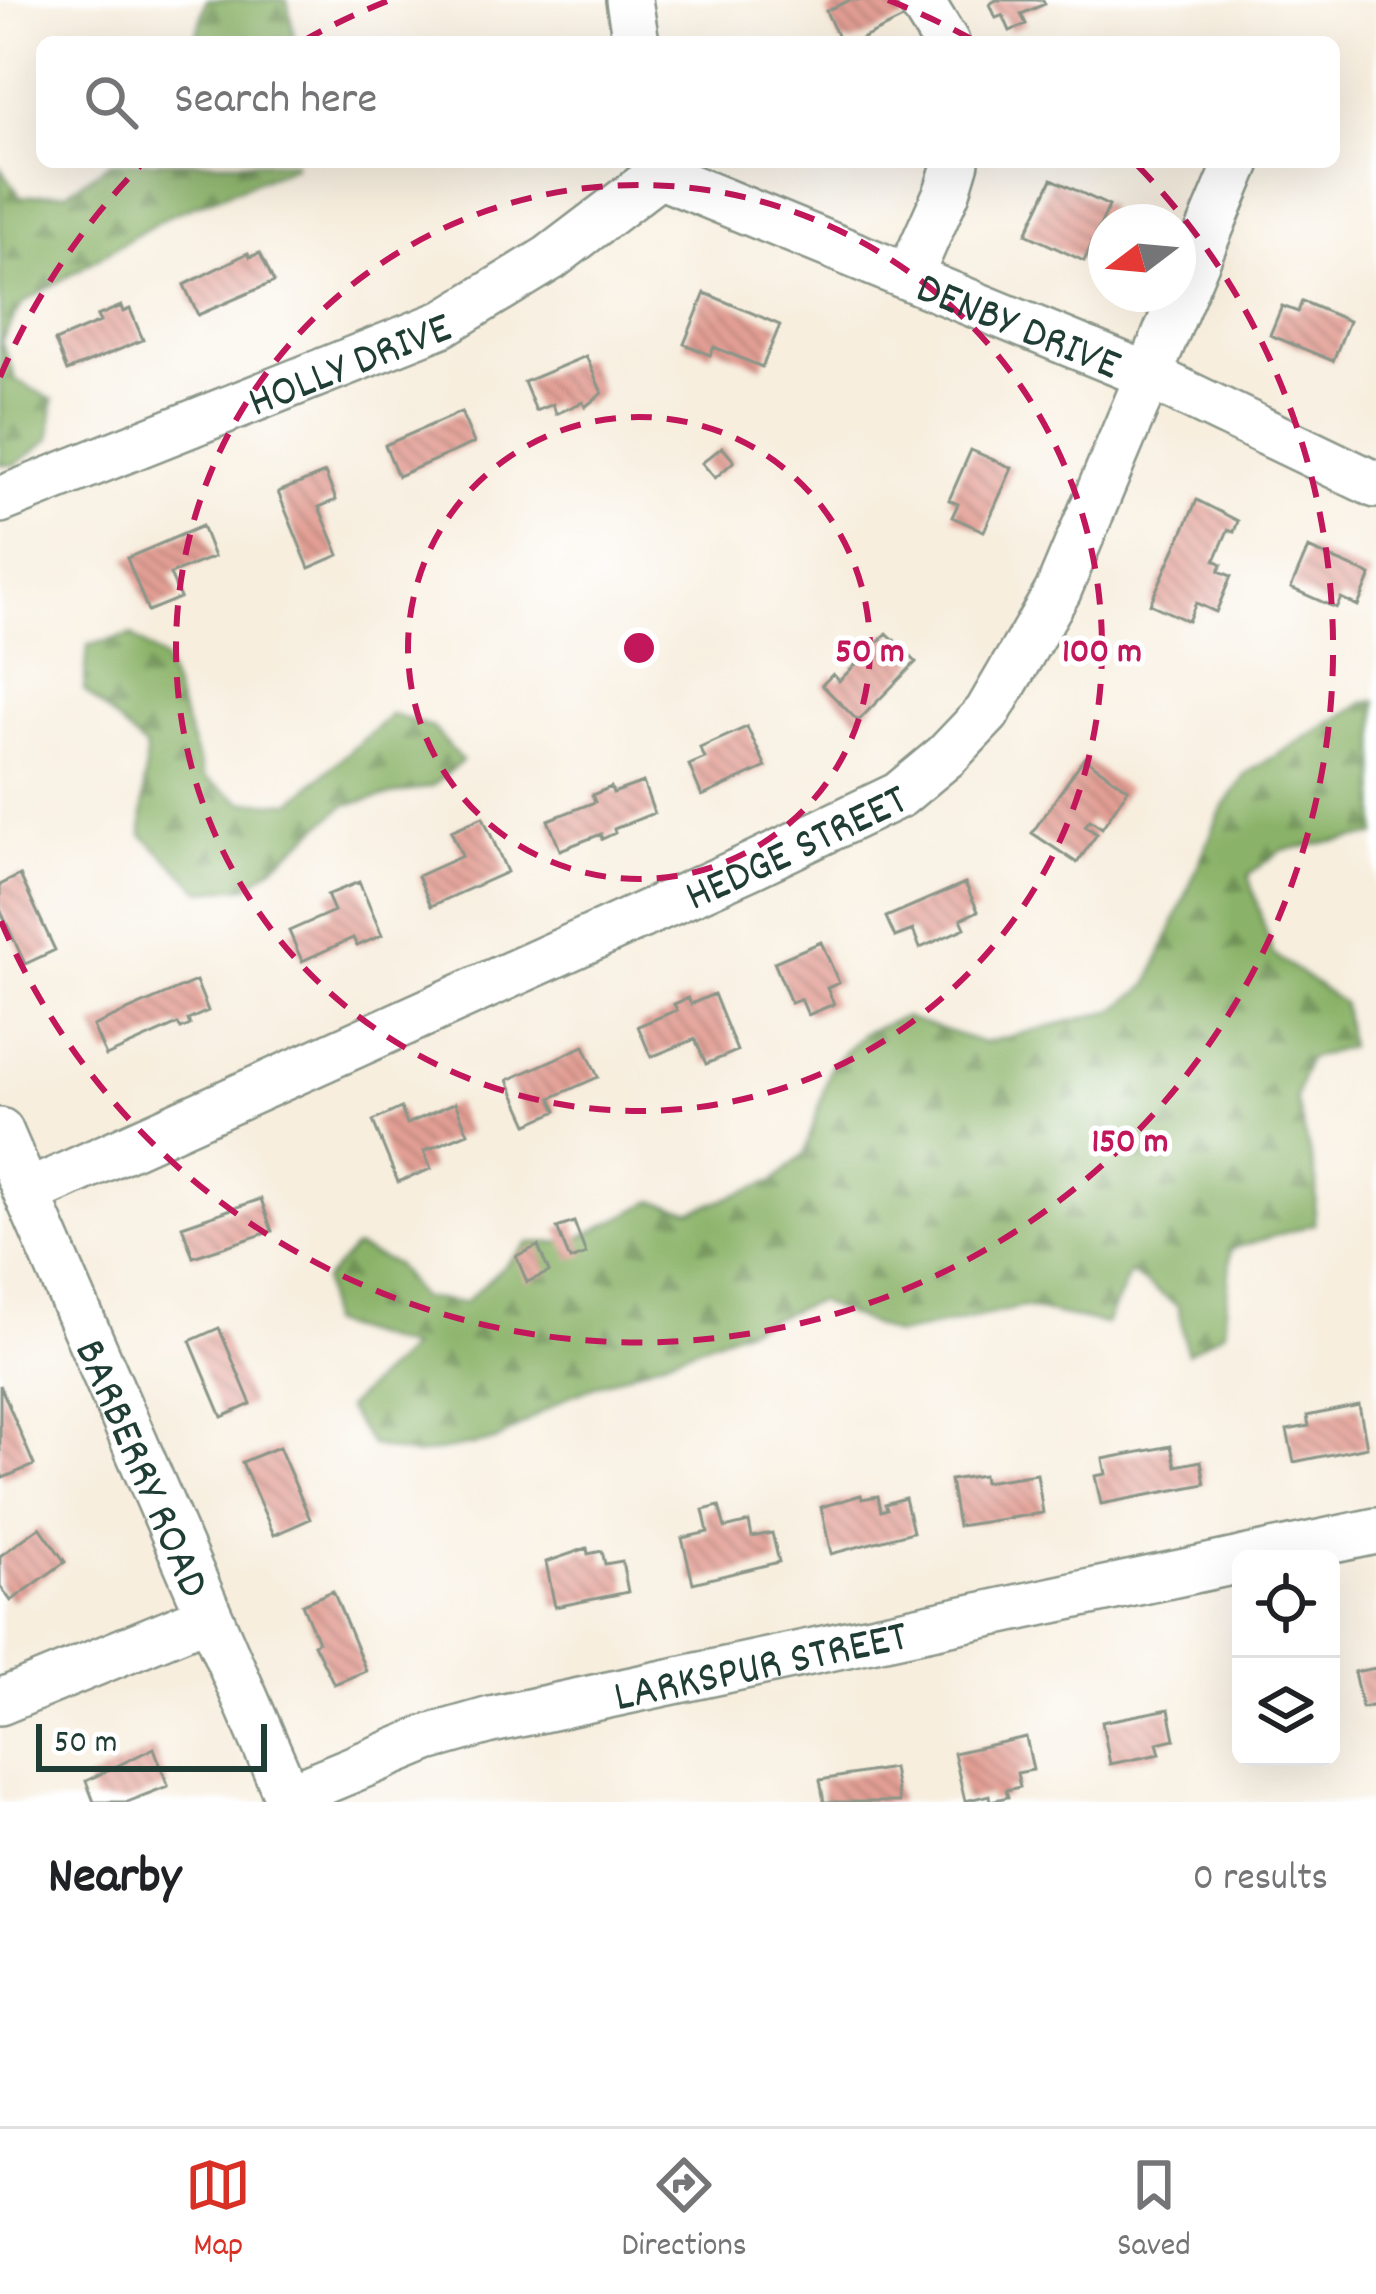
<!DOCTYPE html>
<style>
:root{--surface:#fff;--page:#f2f2f2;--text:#202124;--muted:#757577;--line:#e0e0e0;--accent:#d93025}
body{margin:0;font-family:Dekko,sans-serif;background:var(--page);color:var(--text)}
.controls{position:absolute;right:36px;bottom:36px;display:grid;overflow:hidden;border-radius:18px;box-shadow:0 12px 48px #0002}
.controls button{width:108px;height:108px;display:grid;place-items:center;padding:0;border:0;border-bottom:3px solid var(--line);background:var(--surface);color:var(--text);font:60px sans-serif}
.compass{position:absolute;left:1088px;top:204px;width:108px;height:108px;border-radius:50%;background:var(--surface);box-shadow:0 12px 48px #0002;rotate:254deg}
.scale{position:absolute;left:36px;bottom:30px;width:231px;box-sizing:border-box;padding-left:12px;border:6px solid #1f3d34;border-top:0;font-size:33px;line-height:42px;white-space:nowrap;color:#1f3d34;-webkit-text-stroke:9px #fff;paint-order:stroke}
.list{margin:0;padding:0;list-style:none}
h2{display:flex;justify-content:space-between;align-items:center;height:156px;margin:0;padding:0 48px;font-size:51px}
h2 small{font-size:39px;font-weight:400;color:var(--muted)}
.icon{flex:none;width:66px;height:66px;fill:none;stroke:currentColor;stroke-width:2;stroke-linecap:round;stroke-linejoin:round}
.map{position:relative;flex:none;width:1376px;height:1802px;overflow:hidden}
.search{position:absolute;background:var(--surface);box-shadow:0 12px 48px #0002;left:36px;right:36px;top:36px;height:132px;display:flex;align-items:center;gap:30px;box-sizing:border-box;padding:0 42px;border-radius:18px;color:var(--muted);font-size:45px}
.sheet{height:324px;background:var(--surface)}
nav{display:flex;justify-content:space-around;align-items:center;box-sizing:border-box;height:168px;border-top:3px solid var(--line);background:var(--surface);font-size:33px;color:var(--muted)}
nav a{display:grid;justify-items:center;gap:6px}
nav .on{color:var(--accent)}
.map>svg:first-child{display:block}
.forest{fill:url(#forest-firs);stroke:#54784e;stroke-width:3}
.building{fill:url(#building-back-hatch)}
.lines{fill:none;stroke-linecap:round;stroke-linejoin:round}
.minor-casing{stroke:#8b9689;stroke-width:50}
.minor{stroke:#fff;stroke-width:45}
.ring{fill:none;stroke:#c2185b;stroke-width:6;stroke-dasharray:21 15}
.labels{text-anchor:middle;stroke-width:10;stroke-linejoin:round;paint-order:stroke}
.street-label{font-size:45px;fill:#1f3d34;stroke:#fff}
.centre{fill:#c2185b;stroke:#fff;stroke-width:6}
.ring-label{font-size:36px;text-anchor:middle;font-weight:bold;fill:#c2185b;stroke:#fff;stroke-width:10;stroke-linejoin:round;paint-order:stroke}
</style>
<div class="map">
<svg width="1376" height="1802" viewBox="0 0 1376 1802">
<defs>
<pattern id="forest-firs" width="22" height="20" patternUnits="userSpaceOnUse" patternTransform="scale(3)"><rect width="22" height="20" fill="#8ab268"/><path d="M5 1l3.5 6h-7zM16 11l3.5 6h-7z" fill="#709256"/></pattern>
<pattern id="building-back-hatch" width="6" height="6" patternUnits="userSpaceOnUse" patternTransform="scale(3)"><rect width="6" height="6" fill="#e39f94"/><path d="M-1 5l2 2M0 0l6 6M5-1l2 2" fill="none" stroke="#b7837a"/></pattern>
</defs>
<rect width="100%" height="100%" fill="#fff"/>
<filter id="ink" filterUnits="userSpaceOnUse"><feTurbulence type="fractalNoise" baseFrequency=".00833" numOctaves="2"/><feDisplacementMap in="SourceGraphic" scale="24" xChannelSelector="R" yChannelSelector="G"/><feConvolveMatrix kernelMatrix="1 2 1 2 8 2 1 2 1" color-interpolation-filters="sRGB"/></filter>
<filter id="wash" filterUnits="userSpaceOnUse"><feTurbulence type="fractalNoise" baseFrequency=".004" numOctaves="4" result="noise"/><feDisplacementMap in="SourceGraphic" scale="48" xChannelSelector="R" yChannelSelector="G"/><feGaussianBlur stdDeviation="2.7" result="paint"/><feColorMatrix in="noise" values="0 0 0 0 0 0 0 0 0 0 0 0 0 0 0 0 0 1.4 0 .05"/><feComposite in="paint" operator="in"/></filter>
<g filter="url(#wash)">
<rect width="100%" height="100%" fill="#f7eede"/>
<path class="forest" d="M206 0H287L295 42H195Z
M111 162H295L294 167 170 215 23 303 1 341 16 380 53 400 50 439 15 465 0 464V167L21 197 68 192Z
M131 635 164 660 204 778 243 802 291 803 392 714 433 728 462 761 432 786 345 805 248 887 202 891 142 835 146 749 84 690 88 645Z
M1376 701V835L1282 850 1248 875 1273 954 1343 1003 1349 1047 1307 1059 1296 1099 1317 1182 1314 1224 1231 1249 1224 1331 1187 1353 1178 1306 1130 1273 1106 1324 1023 1307 896 1335 817 1301 569 1396 495 1441 415 1455 372 1446 346 1408 410 1348 328 1323 324 1280 355 1247 395 1264 420 1298 464 1303 529 1243 571 1242 653 1201 692 1211 774 1181 805 1153 831 1066 863 1033 904 1017 984 1043 1115 1010 1148 985 1221 811 1247 773 1363 703Z"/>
<g id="blocks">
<path class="building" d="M850 0H901L909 16 855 42H840L826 11Z
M996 0H1043L1045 4 1021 14 1026 24 1010 31 1003 15 996 18 990 4Z
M1052 179 1109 206 1084 261 1026 234Z
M248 253 250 257 260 253 274 282 198 315 184 285Z
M705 293 780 325 762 367 714 347 710 355 684 344Z
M1302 301 1349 321 1333 361 1270 335 1282 306 1298 312Z
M121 306 123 312 130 309 143 340 67 371 55 341 100 322 97 316Z
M586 356 602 393 585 407 583 402 556 414 553 404 536 411 524 382Z
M461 412 474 443 398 476 385 445Z
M722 447 734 461 715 478 702 463Z
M971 450 1012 468 984 531 952 517 958 504 949 500Z
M325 473 336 500 319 507 339 555 309 568 278 492Z
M1197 500 1238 521 1234 532 1228 530 1215 560 1222 564 1219 571 1231 576 1216 612 1196 603 1188 621 1150 604Z
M202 526 214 557 170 574 180 598 148 611 127 558Z
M1308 548 1371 575 1358 606 1341 598 1336 608 1291 588Z
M887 633 916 662 858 721 822 685 833 674 839 681Z
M747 727 766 767 702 796 689 765 705 758 700 748Z
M1084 758 1128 789 1102 828 1090 820 1085 826 1097 834 1077 863 1032 833Z
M643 782 654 813 614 829 615 833 602 839 601 834 560 850 548 820 595 802 592 795 611 787 613 793Z
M483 817 507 872 431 906 418 876 462 856 451 831Z
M20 875 55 950 25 964 0 909V885Z
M359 882 382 935 357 946 353 938 302 961 289 931 334 911 327 895Z
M965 883 978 911 961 919 965 928 920 948 913 930 895 937 886 917Z
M821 942 839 983 827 988 834 1004 808 1015 801 999 791 1003 774 962Z
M196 981 208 1011 188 1020 190 1025 181 1029 178 1024 106 1056 93 1026Z
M714 994 737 1051 706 1064 695 1039 651 1057 638 1026 677 1010 674 1004 688 998 691 1004Z
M584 1046 598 1077 551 1098 557 1111 528 1124 508 1080Z
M455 1103 468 1133 424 1151 431 1169 398 1182 373 1121 401 1108 407 1124Z
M261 1199 272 1231 193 1257 182 1226Z
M574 1222 586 1254 570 1260 557 1228Z
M538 1246 549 1272 527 1282 516 1256Z
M219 1328 251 1404 222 1417 190 1341Z
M0 1385 34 1465 3 1478 0 1470Z
M1359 1405 1367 1447 1294 1462 1287 1430 1309 1426 1307 1416Z
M1171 1446 1176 1466 1201 1461 1205 1484 1101 1504 1095 1476 1106 1474 1103 1459Z
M279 1447 310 1519 274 1535 242 1462Z
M1037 1474 1043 1513 958 1526 950 1480 983 1475 984 1482Z
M861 1495 862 1499 878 1496 881 1511 887 1509 885 1504 905 1498 913 1532 831 1554 821 1507Z
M719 1506 725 1528 749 1522 752 1537 772 1533 779 1562 693 1583 682 1538 708 1532 703 1510Z
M40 1527 65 1562 11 1601 0 1586V1556Z
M587 1548 588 1554 602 1551 605 1564 622 1561 628 1592 555 1607 546 1562Z
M333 1591 366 1671 334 1684 314 1644 318 1642 302 1604Z
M1376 1668V1705L1362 1708 1354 1672Z
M1169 1709 1175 1739 1157 1743 1160 1754 1110 1764 1102 1722Z
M1026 1737 1033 1770 1017 1773 1020 1787 1006 1790 1008 1797 990 1801 989 1795 965 1801 954 1753Z
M154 1748 168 1786 127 1802H94L86 1781Z
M893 1768 899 1802H824L820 1780Z"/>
</g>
</g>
<g filter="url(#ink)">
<use href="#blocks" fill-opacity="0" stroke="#8b9689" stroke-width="3"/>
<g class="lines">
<g class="minor-casing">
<g id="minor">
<path d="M629 0 636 42"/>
<path d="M920 0 946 42"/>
<path id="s1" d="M659 175 1147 375 1376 485"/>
<path d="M909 277 947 192 956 162"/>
<path id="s2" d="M0 500 442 324 550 258 659 175 657 162"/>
<path id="s3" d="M0 1131 290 1802"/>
<path id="s4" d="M27 1193 751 866 899 795 946 756 987 713 1058 591 1238 162"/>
<path d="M1244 1559 1376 1531"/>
<path d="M0 1702 209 1616"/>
<path id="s5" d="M288 1796 428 1738 491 1720 1241 1560"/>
</g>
</g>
<use href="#minor" class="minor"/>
</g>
</g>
<g class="ring">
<circle cx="639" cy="648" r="231"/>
<circle cx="639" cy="648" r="463"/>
<path d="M0 377A694 694 0 0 1 140 166M303 41A694 694 0 0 1 390 0M888 0A694 694 0 0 1 975 41M1138 166A694 694 0 1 1 0 919"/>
</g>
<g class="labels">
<g class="street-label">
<text dy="16" stroke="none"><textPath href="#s1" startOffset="390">DENBY DRIVE</textPath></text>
<text dy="16" stroke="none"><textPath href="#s2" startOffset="375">HOLLY DRIVE</textPath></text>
<text dy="16" stroke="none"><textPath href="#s4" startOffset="843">HEDGE STREET</textPath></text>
<text dy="16" stroke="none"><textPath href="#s3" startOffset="366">BARBERRY ROAD</textPath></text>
<text dy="16" stroke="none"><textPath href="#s5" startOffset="492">LARKSPUR STREET</textPath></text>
</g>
</g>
<circle cx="639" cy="648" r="18" class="centre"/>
<g class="ring-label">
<text x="870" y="661">50 m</text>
<text x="1102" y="661">100 m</text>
<text x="1130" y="1151">150 m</text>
</g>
</svg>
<div class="controls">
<button><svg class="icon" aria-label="locate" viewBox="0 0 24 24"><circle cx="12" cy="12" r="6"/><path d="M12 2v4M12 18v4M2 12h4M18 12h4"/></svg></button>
<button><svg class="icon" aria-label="layers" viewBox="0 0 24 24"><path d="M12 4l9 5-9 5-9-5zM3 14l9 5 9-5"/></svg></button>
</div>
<svg class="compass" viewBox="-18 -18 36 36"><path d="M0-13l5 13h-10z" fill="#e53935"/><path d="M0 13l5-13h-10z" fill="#757577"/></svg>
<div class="scale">50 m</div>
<div class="search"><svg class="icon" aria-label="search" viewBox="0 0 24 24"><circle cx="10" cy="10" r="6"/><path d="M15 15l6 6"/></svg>Search here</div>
</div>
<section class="sheet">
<h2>Nearby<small>0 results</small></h2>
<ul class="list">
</ul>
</section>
<nav>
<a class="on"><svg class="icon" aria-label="map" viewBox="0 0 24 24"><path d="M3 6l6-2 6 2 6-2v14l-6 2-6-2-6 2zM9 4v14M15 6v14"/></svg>Map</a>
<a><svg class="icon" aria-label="directions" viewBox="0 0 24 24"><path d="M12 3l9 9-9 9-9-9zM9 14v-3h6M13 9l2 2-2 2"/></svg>Directions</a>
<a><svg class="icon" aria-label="saved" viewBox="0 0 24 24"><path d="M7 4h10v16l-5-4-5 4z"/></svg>Saved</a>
</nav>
